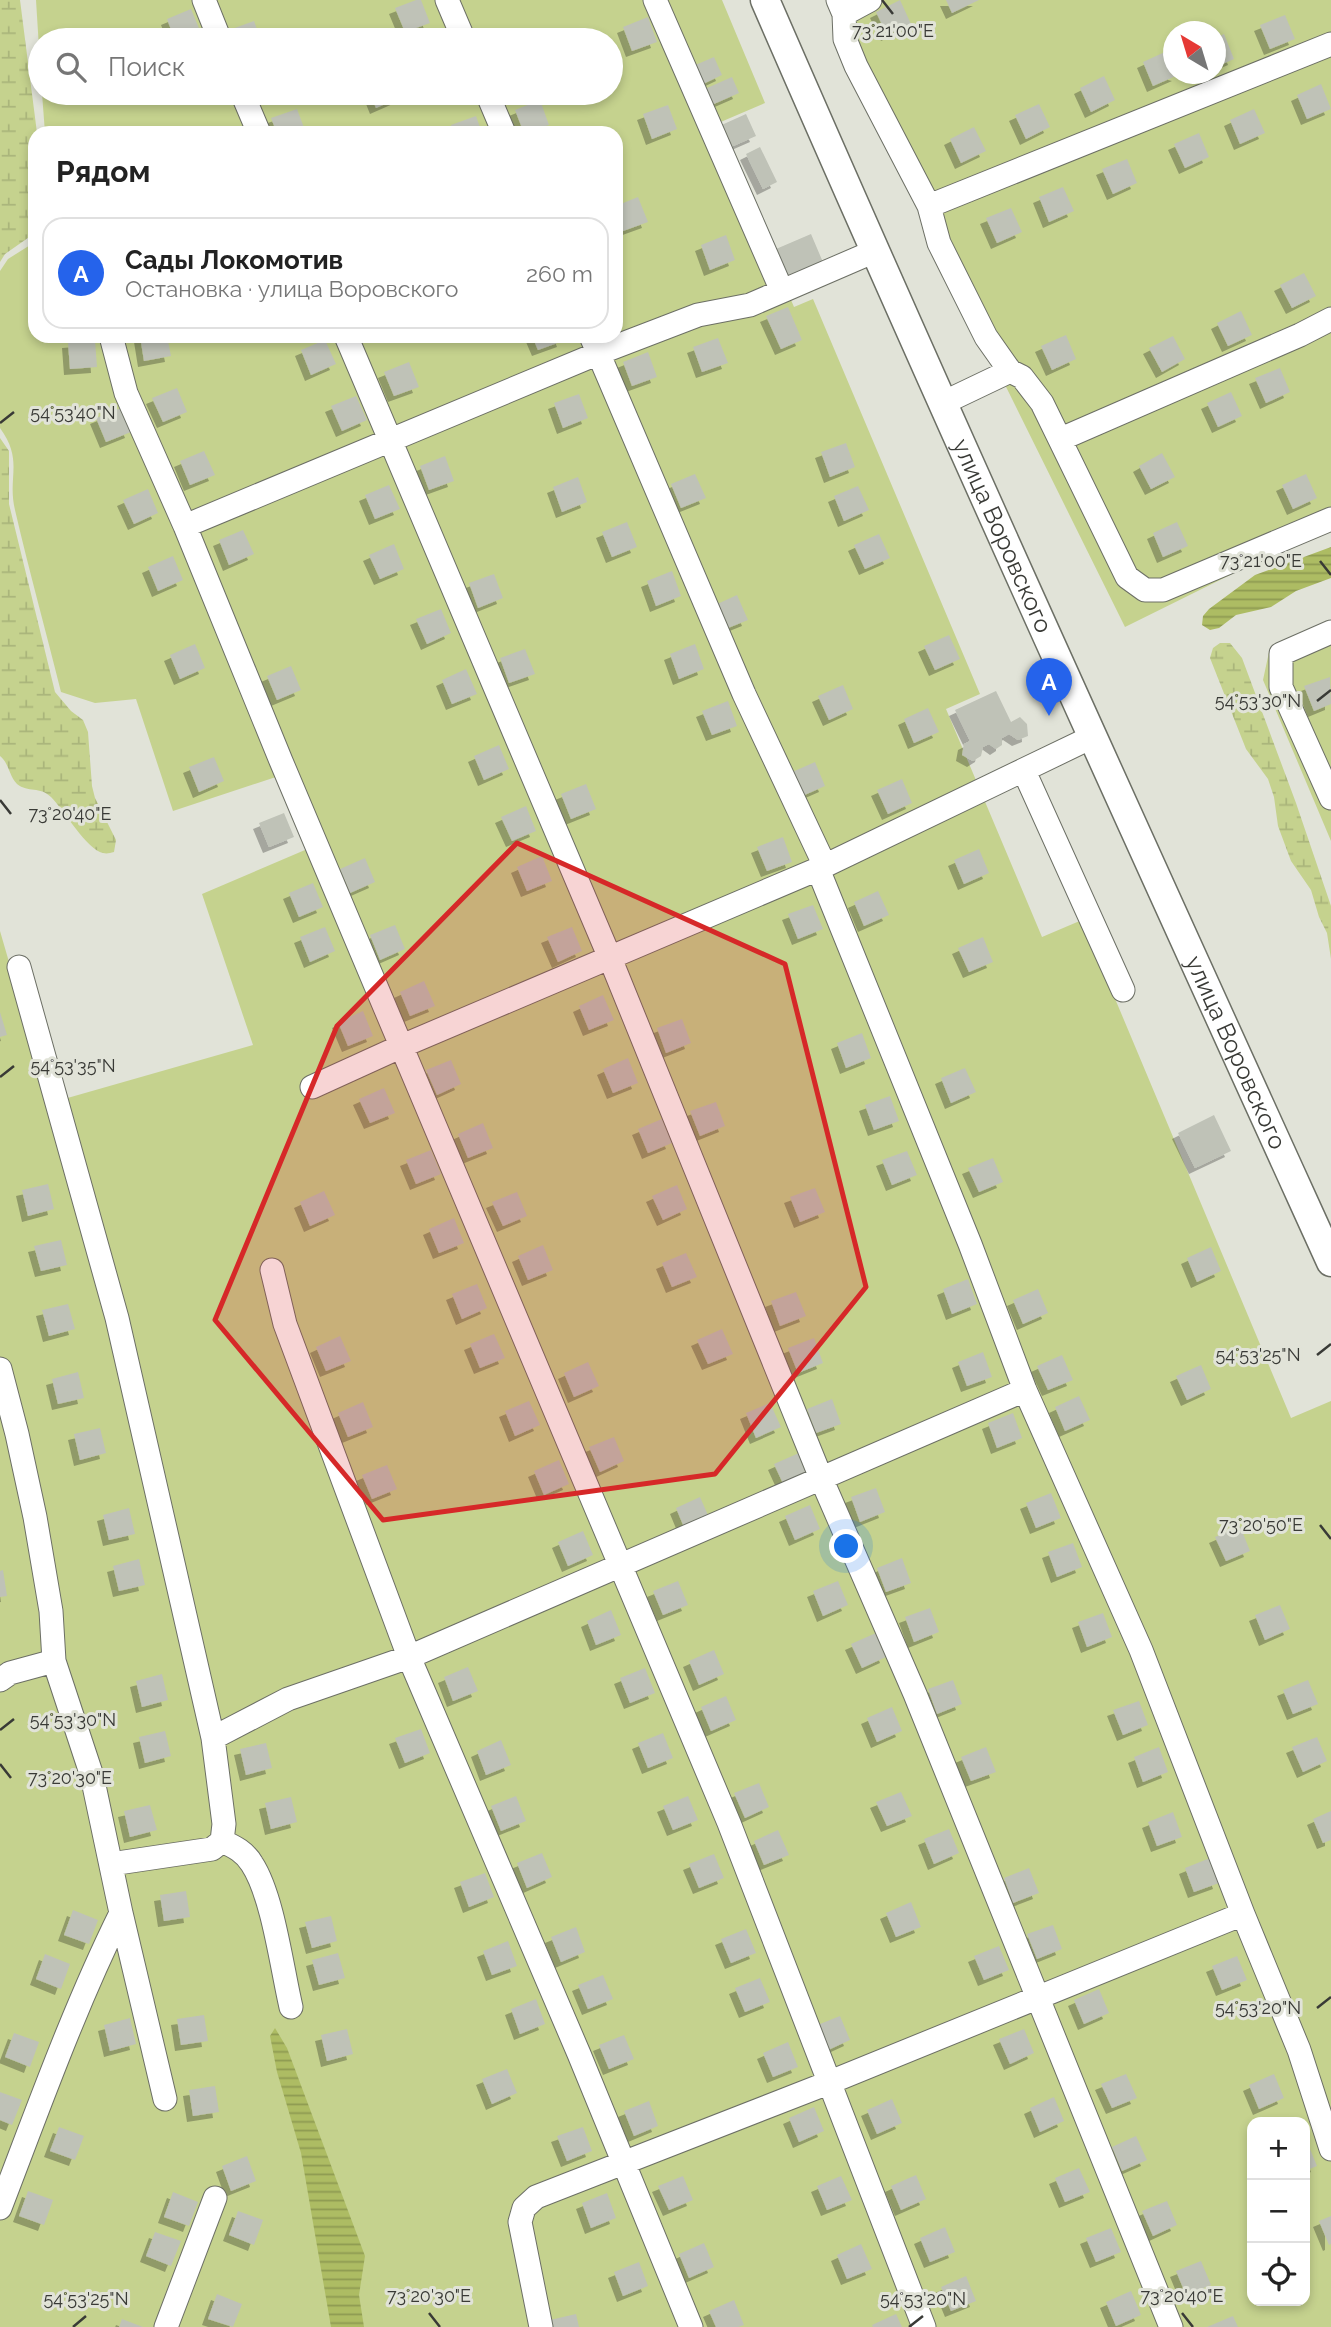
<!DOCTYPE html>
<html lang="ru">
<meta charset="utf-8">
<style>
:root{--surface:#fff;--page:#f6f6f6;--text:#222;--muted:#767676;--line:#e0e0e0;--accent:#2563eb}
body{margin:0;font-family:Raleway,sans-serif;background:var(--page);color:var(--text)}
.controls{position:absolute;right:21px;bottom:21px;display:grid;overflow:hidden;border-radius:14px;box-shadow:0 4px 10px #0003}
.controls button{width:63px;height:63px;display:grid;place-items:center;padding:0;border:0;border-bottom:2px solid var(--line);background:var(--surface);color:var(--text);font:35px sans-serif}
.compass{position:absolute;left:1163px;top:21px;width:63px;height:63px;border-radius:50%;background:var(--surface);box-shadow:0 4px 10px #0003;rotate:322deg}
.you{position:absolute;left:847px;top:1547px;width:24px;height:24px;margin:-18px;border:5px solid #fff;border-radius:50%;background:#1a73e8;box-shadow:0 0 0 10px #1a73e833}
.badge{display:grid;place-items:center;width:46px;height:46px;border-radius:50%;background:var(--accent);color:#fff;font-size:23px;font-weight:700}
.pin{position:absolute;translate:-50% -58px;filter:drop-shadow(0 2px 4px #0008)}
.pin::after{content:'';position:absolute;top:37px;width:24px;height:21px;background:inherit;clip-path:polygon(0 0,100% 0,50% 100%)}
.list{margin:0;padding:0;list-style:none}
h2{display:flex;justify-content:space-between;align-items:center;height:91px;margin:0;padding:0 28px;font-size:30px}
h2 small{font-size:23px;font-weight:400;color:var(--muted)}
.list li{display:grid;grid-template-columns:46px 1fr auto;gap:21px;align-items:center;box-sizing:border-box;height:112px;margin:0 14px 14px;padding:0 14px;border:2px solid var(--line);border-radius:21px}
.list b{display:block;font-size:26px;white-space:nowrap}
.list p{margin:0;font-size:23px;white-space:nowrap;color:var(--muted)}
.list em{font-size:23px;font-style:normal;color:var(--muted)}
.icon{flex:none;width:38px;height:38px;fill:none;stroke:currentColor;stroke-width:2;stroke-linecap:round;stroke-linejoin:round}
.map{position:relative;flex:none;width:1331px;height:2327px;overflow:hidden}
.search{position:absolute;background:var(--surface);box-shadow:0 4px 10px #0003;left:28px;top:28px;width:595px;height:77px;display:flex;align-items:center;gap:18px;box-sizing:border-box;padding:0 24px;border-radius:38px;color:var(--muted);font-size:26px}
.panel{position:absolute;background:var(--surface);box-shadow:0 4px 10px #0003;left:28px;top:126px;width:595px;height:217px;border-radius:21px}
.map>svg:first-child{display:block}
.green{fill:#c5d28e;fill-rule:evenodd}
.wetland{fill:url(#wetland-marsh)}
.water{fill:url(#water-rules)}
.building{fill:#bfc2b7;filter:url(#shadow)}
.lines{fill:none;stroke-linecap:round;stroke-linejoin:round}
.minor-casing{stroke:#6c6f65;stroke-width:25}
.major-casing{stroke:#6c6f65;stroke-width:31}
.minor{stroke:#fff;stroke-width:23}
.major{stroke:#fff;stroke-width:28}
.marked{fill:#d62828;fill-opacity:0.2;stroke:#d62828;stroke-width:5;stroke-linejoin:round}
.ticks{fill:none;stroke:#393a36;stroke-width:2.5}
.labels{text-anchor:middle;stroke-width:6;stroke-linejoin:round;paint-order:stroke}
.street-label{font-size:24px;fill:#393a36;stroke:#e1e3d8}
.ticks-label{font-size:18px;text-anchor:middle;fill:#393a36;stroke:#e1e3d8;stroke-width:6;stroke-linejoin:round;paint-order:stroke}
</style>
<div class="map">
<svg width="1331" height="2327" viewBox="0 0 1331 2327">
<defs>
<pattern id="wetland-marsh" width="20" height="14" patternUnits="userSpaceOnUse" patternTransform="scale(1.75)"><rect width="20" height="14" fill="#c5d28e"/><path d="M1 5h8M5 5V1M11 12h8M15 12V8" fill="none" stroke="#aab57b"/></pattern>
<pattern id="water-rules" width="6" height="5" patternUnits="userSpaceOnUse" patternTransform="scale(1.75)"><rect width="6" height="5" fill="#adbc63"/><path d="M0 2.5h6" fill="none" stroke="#8e9a52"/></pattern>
<filter id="shadow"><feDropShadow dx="-6" dy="6" stdDeviation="0" flood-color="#0004"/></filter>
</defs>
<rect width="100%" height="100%" fill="#e1e3d8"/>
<path class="green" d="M36 0H722L765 103 716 124 794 307 813 299 980 694 946 709 1042 937 1082 920 1291 1418 1331 1401V2327H0V931L50 1103 253 1045 202 894 312 847 282 775 173 811 136 699 95 703 61 692C46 631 29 571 15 510 7 477 24 461 0 428V271L8 259 35 242V336H616V133H45L42 93H611V40H40V64ZM1252 2122H1305V2301H1252Z
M830 0H1331V528L1303 539 1125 627 845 62ZM1174 32H1216V74H1174Z
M1331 624V841L1263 680 1269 652Z"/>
<path class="wetland" d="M0 0H20L37 133 35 233 5 254 0 262Z
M0 438 9 451V504L55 692 71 711 83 720 88 732 92 786 95 798 116 840 114 852C110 853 107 854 103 853 87 850 64 810 51 797 40 786 28 793 17 784 9 776 9 763 0 756Z
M1220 643H1230L1242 658 1296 803 1331 906V959L1327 933 1319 917 1311 890 1291 861 1278 826 1274 797 1268 779 1246 749 1210 658 1213 648Z"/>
<path class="water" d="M1331 547V578L1296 591 1271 607 1236 615 1219 628 1210 630 1202 625 1203 616 1209 609 1255 575Z
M275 2028 287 2048 365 2256 359 2295 364 2327H331L301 2153 277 2072 270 2036Z"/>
<path class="building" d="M416 0H421L430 23 405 32 395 8Z
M900 0 911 24 887 35 876 12Z
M946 0H979L952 13Z
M191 9 201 33 184 40H175L167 19Z
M1285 15 1295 39 1270 49 1260 25Z
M648 17 657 42 632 51 623 27Z
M254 21 261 40H232L229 30Z
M1224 34 1234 59 1216 67V38Z
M1167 51 1174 66V74L1178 75 1153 86 1143 62Z
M714 57 722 75 701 85 693 66Z
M1104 76 1115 100 1091 112 1080 88Z
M732 77 739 93 707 107 700 91Z
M1321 84 1331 109 1307 119 1297 95Z
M370 93H399L401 97 376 108Z
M540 100 549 125 524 133 515 110Z
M1039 104 1050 127 1026 139 1015 115Z
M668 105 677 129 652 139 643 114Z
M297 109 306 133H277L271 118Z
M1254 109 1265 133 1240 144 1230 120Z
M746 114 756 136 724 150 715 128Z
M476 116 482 133H454L451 125Z
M974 127 986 151 961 163 950 139Z
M1199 133 1209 157 1185 168 1174 144Z
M760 147 777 182 763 189 746 154Z
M1127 159 1137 183 1113 194 1102 169Z
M1063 187 1074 211 1049 222 1039 197Z
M638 197 648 222 623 231 616 214V206Z
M1011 208 1022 232 997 243 986 218Z
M811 234 825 267 790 281 776 249Z
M726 235 735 260 710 270 701 245Z
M1304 273 1316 296 1292 308 1280 285Z
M788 307 802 340 781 349 766 316Z
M1241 311 1252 335 1228 346 1217 323Z
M1066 335 1076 359 1052 370 1041 346Z
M140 336H167L171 356 144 361Z
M532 336H561L563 341 538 350Z
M1173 336 1185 359 1162 372 1149 348Z
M718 338 728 363 702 372 693 347Z
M95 340 97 367 70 369 68 342Z
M325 340 336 364 311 375 301 350Z
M648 352 657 377 632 386 623 362Z
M409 362 419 387 394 396 384 372Z
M1280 368 1290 392 1266 403 1255 378Z
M177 388 187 412 163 422 152 398Z
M1231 392 1242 416 1218 427 1207 403Z
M579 394 588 418 563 428 554 403Z
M356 396 367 420 342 431 331 406Z
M121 408 131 432 106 442 96 418Z
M846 443 855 467 830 477 821 452Z
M204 451 215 475 190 485 180 461Z
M1162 453 1175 477 1151 489 1139 466Z
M445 456 454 481 429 490 420 466Z
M695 474 706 498 681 508 671 484Z
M1306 474 1317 498 1293 509 1282 485Z
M578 477 587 502 562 512 553 487Z
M389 485 400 509 375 519 365 495Z
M858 486 869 510 844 521 834 496Z
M148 489 158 513 134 524 123 500Z
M627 522 637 547 612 557 602 532Z
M1177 522 1188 546 1163 557 1153 533Z
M243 530 254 554 229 565 219 540Z
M879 534 890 558 865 569 854 545Z
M394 544 404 569 380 579 369 555Z
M173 556 183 580 158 591 148 567Z
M672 571 681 596 656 606 647 581Z
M494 574 503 598 478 608 469 583Z
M737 595 748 620 723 630 713 606Z
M441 609 451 633 427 644 416 619Z
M949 635 960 659 935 670 924 646Z
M195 644 205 668 180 679 170 655Z
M695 644 704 669 679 679 670 654Z
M525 649 535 674 509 683 500 658Z
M291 666 301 690 277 700 267 676Z
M466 669 477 694 452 704 442 680Z
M1330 677 1331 704 1314 711 1304 686Z
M843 685 853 709 829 720 818 696Z
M996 691 1011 722 1020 717 1027 724 1028 736 1018 740 1009 734 1002 738V745L996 749 989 744 983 747 981 756 973 761 962 755 964 744 970 741 955 710Z
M728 701 737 726 712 735 702 711Z
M928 708 939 732 914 743 904 719Z
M499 745 509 769 484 780 474 756Z
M214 757 224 781 199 792 189 767Z
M815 762 825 786 800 797 790 773Z
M902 779 912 803 888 814 877 790Z
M586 784 596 809 571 819 561 794Z
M526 806 536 831 512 841 501 817Z
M284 813 294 837 269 847 259 823Z
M783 837 792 862 767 871 757 847Z
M979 849 989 873 964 884 954 860Z
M542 856 552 881 527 891 517 867Z
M365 858 375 882 350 893 340 869Z
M313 883 323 907 299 917 289 893Z
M878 891 889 915 864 926 854 902Z
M813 905 823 929 798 939 788 914Z
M395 925 405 949 380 960 370 935Z
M325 927 335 951 310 962 300 937Z
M572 927 582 951 558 962 547 937Z
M983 937 993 962 969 972 958 948Z
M424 981 435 1006 410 1016 400 992Z
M603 995 614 1020 589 1030 579 1006Z
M363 1011 373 1036 348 1046 338 1022Z
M0 1012 7 1035 0 1037Z
M682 1019 691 1043 666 1053 657 1028Z
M862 1033 871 1058 846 1068 837 1043Z
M628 1058 638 1083 613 1093 603 1069Z
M451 1060 461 1084 437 1095 426 1070Z
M965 1068 976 1092 951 1103 941 1078Z
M384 1088 395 1113 370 1123 359 1099Z
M890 1096 899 1121 874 1130 865 1105Z
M716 1102 725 1126 700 1136 690 1111Z
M1214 1115 1231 1151 1195 1168 1178 1133Z
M662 1119 672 1143 648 1153 638 1129Z
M483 1123 493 1148 468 1158 458 1134Z
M431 1150 441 1174 416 1184 406 1160Z
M907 1151 917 1175 892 1185 882 1160Z
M993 1158 1003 1182 979 1192 968 1168Z
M48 1184 54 1209 28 1216 22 1190Z
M677 1185 687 1209 663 1220 652 1196Z
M815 1188 825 1212 800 1222 790 1197Z
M324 1191 335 1215 310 1226 300 1202Z
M517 1192 527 1216 503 1226 492 1202Z
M454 1218 464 1243 439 1253 429 1229Z
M61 1240 67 1265 41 1271 34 1246Z
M543 1245 553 1270 528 1280 518 1256Z
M1211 1247 1221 1271 1197 1282 1187 1258Z
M686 1253 697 1277 672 1287 662 1263Z
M968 1279 977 1304 952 1314 943 1289Z
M477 1284 487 1308 462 1319 452 1294Z
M1038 1289 1048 1313 1023 1324 1013 1300Z
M796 1292 806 1316 780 1326 771 1301Z
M68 1304 75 1329 49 1336 42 1310Z
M722 1329 733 1354 708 1364 697 1340Z
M494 1334 505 1358 480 1368 470 1344Z
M340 1336 351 1361 326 1371 316 1347Z
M814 1338 823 1363 798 1373 788 1348Z
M983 1352 992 1377 967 1386 958 1362Z
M1062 1355 1073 1380 1048 1390 1037 1366Z
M588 1362 599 1386 574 1397 564 1373Z
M1201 1365 1211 1389 1187 1400 1176 1376Z
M78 1372 84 1398 58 1404 52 1379Z
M1079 1396 1090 1420 1065 1431 1055 1407Z
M832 1399 841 1424 816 1433 807 1409Z
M529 1401 540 1425 515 1436 505 1411Z
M363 1402 373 1427 348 1437 338 1413Z
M770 1403 781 1427 756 1438 746 1413Z
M1013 1413 1022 1438 997 1448 988 1423Z
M100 1428 106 1453 80 1460 74 1434Z
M614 1437 624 1461 600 1472 589 1447Z
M799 1453 809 1478 785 1488 774 1464Z
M559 1460 569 1484 544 1495 534 1471Z
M387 1465 397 1489 372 1499 362 1475Z
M876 1488 885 1512 860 1522 851 1497Z
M1051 1493 1061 1518 1036 1528 1026 1503Z
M700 1497 711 1522 686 1532 676 1508Z
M810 1505 820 1529 795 1540 785 1516Z
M129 1508 135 1534 109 1540 103 1515Z
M1240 1526 1250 1551 1226 1561 1215 1537Z
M583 1531 593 1555 568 1566 558 1542Z
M1073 1543 1082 1567 1057 1577 1048 1552Z
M902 1558 911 1583 886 1592 877 1568Z
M139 1559 145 1585 119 1591 113 1566Z
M3 1570 7 1596 0 1597V1571Z
M678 1581 688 1605 663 1615 653 1591Z
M838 1581 848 1605 823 1616 813 1591Z
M1280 1605 1290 1629 1265 1640 1255 1615Z
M930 1608 939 1632 914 1642 905 1617Z
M611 1610 621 1635 596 1645 587 1621Z
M1103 1613 1112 1637 1087 1647 1078 1622Z
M876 1633 886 1657 862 1668 851 1644Z
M714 1650 724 1674 699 1685 689 1661Z
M468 1667 478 1691 453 1701 444 1677Z
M645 1668 655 1693 630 1703 620 1678Z
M162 1674 168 1700 142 1707 136 1681Z
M953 1680 962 1704 937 1714 928 1689Z
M1308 1680 1318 1704 1293 1714 1283 1690Z
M726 1696 736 1720 711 1731 701 1707Z
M1139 1701 1148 1725 1123 1735 1113 1710Z
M892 1707 902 1731 877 1742 867 1718Z
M421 1729 430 1753 405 1763 395 1738Z
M165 1731 171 1756 145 1763 139 1737Z
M663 1733 673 1758 648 1768 638 1743Z
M1317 1737 1327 1761 1303 1772 1292 1747Z
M501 1740 511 1765 486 1775 477 1751Z
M266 1743 272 1768 246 1775 240 1749Z
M986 1747 996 1772 971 1781 961 1757Z
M1159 1747 1168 1772 1143 1782 1134 1757Z
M759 1783 769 1807 745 1818 734 1793Z
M901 1792 912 1816 887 1826 876 1802Z
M516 1796 526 1821 501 1831 491 1806Z
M688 1796 698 1820 673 1830 663 1806Z
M291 1797 297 1822 271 1829 265 1803Z
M150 1805 157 1830 130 1837 124 1811Z
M1331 1811V1840L1323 1843 1313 1819Z
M1173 1812 1182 1837 1157 1846 1148 1822Z
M949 1829 959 1853 934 1864 924 1839Z
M778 1830 789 1855 764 1865 754 1841Z
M542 1853 552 1877 527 1888 517 1863Z
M714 1854 724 1878 699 1888 689 1864Z
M1210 1858 1219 1883 1194 1892 1185 1868Z
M1029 1868 1039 1893 1013 1903 1004 1878Z
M485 1873 494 1897 469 1907 460 1882Z
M186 1891 190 1917 164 1921 160 1895Z
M911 1902 921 1927 896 1937 886 1913Z
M73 1910 98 1920 89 1944 64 1935Z
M331 1916 337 1941 312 1948 305 1922Z
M1053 1925 1062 1949 1037 1959 1027 1934Z
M576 1927 585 1952 561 1962 551 1937Z
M746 1929 756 1953 731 1963 721 1939Z
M508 1941 517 1966 492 1975 483 1951Z
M999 1946 1009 1970 984 1980 974 1956Z
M338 1953 345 1978 319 1985 312 1960Z
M45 1954 70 1964 61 1989 36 1979Z
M1237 1956 1247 1980 1222 1990 1212 1966Z
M603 1975 613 1999 588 2009 578 1985Z
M760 1978 770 2002 745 2012 735 1988Z
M1099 1989 1109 2013 1084 2024 1074 2000Z
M536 1999 545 2024 520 2034 511 2009Z
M204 2015 208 2041 181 2045 177 2019Z
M840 2016 850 2040 826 2051 815 2026Z
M130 2018 136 2044 110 2051 104 2025Z
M347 2029 353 2054 327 2061 321 2035Z
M1024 2029 1034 2053 1010 2064 999 2039Z
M14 2033 39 2042 30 2067 5 2057Z
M624 2035 634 2059 609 2069 599 2045Z
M788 2042 798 2067 773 2077 763 2053Z
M507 2069 517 2093 492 2104 482 2079Z
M1126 2074 1137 2098 1112 2108 1101 2084Z
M1274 2074 1284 2098 1259 2109 1249 2085Z
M215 2086 219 2112 193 2116 189 2090Z
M0 2092 22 2100 12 2125 0 2120Z
M1054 2097 1064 2121 1040 2132 1030 2108Z
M892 2099 902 2123 877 2134 867 2110Z
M649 2101 658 2126 634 2136 624 2111Z
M814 2107 824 2131 799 2142 789 2118Z
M59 2127 84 2136 75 2160 50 2151Z
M583 2127 592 2151 567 2161 557 2136Z
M1136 2136 1147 2160 1122 2171 1112 2147Z
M1307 2142 1317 2166 1305 2171V2143Z
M247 2156 256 2181 231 2191 222 2166Z
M1079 2168 1090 2192 1065 2202 1055 2178Z
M916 2175 926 2199 901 2210 891 2186Z
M683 2176 693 2200 669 2210 658 2186Z
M841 2176 852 2200 827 2210 817 2186Z
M28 2191 53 2200 44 2225 19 2216Z
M173 2192 198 2202 189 2226 164 2217Z
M607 2193 616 2218 591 2228 582 2203Z
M1167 2201 1177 2225 1153 2236 1142 2211Z
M238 2211 263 2220 254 2245 229 2235Z
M1331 2216V2244L1329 2245 1319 2221Z
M945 2227 955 2252 930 2262 920 2238Z
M1111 2228 1121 2252 1096 2262 1086 2238Z
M155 2232 181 2241 171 2266 146 2256Z
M704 2243 714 2267 689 2278 679 2254Z
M861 2244 872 2269 847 2279 837 2255Z
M1201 2261 1211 2285 1186 2295 1176 2271Z
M639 2262 648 2286 623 2296 614 2272Z
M966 2276 976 2301 951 2311 941 2287Z
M1131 2291 1141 2315 1116 2326 1106 2302Z
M217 2294 242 2304 233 2327 208 2319Z
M734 2300 744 2325 738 2327H716L709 2311Z
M576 2314 579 2327H552L550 2320Z
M896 2314 902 2327H873L872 2325Z
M1233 2316 1238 2327H1207Z
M122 2319 143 2327H119Z"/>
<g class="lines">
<g class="minor-casing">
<path id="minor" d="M204 0 220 40
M447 0 464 40
M655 0 782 291
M838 0 844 14 845 39 856 66 929 206 939 243 986 337 1010 371
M844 14 870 0
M242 93 259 133
M487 93 504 133
M929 206 1331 44
M111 336 126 393 185 526 281 761 729 1823 924 2327
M346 336 610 958 821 1478 915 1694 1171 2327
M591 336 744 694 825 866
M943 403 1010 371 1022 377 1042 403 1127 577 1145 590H1163L1331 519
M1061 439 1300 335 1331 319
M185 526 599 353 698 315 750 305 875 251
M1331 632 1281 654V687L1331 798
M1024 771 1123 990
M818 869 970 1244 1025 1390 1141 1650 1243 1914 1299 2050 1331 2149
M19 967 117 1318 213 1738 224 1824 222 1841 212 1849 111 1864
M312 1087 402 1046 818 869 1092 737
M272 1270 285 1324 409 1657 579 2054 691 2327
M0 1369 17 1434 35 1517 51 1611 54 1661 92 1776 121 1913 165 2099
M0 1680 10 1673 54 1661
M213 1738 288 1699 409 1657 1025 1390
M222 1841C235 1847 245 1852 252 1864 273 1896 282 1969 291 2007
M0 2208C38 2109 74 2008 121 1913
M166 2327 215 2198
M541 2327 520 2222 524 2208 536 2197 828 2083 1243 1914"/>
</g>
<g class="major-casing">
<g id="major">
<path id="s1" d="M765 0C949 423 1140 842 1331 1262"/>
</g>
</g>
<use href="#minor" class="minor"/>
<use href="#major" class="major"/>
</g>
<path class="marked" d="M517 843 785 964 866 1287 715 1474 383 1520 215 1320 337 1026Z"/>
<path class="ticks" d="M882 0 893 14M0 423 14 412M1320 561 1331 575M1317 701 1331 690M0 800 11 814M0 1077 14 1066M1317 1355 1331 1344M1320 1525 1331 1539M0 1730 14 1719M0 1764 11 1778M1317 2008 1331 1997M429 2313 440 2327M1182 2313 1193 2327M73 2327 86 2316M909 2327 923 2316"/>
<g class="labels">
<g class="street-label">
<text dy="8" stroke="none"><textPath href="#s1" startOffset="586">улица Воровского</textPath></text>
<text dy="8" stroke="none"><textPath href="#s1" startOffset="1153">улица Воровского</textPath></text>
</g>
</g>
<g class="ticks-label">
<text x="893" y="37">73°21'00"E</text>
<text x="73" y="419">54°53'40"N</text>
<text x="1261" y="567">73°21'00"E</text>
<text x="1258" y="707">54°53'30"N</text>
<text x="70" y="820">73°20'40"E</text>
<text x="73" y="1072">54°53'35"N</text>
<text x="1258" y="1361">54°53'25"N</text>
<text x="1261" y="1531">73°20'50"E</text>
<text x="73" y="1726">54°53'30"N</text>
<text x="70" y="1784">73°20'30"E</text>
<text x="1258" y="2014">54°53'20"N</text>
<text x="429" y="2302">73°20'30"E</text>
<text x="1182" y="2302">73°20'40"E</text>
<text x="86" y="2305">54°53'25"N</text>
<text x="923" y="2305">54°53'20"N</text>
</g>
</svg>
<div class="controls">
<button>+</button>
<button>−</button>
<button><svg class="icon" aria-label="locate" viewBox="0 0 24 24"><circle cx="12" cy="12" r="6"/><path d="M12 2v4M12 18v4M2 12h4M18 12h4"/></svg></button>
</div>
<svg class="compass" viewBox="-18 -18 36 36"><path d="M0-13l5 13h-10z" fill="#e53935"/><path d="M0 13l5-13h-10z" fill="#767676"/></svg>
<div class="you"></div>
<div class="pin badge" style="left:1049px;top:716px">A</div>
<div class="search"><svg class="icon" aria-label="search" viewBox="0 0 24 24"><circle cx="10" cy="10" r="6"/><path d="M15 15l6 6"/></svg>Поиск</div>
<section class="panel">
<h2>Рядом<small></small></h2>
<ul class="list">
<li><span class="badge">A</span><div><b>Сады Локомотив</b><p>Остановка · улица Воровского</p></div><em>260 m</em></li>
</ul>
</section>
</div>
